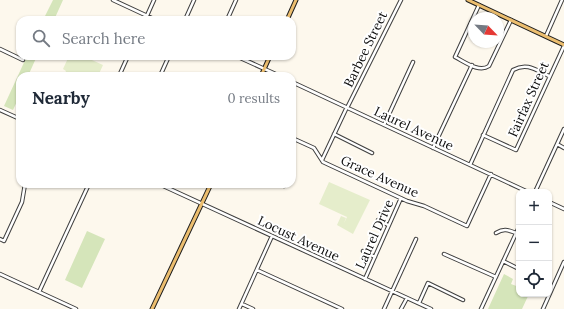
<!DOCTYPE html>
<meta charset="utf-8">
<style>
:root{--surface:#fff;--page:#f2f2f3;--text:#1f2937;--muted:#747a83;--line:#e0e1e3}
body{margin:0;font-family:Lora,serif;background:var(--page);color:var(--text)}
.controls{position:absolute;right:12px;bottom:12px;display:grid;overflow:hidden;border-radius:8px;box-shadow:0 1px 3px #0004}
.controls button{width:36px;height:36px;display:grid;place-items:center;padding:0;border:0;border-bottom:1px solid var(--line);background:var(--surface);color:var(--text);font:20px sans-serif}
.compass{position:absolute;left:468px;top:12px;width:36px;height:36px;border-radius:50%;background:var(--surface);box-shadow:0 1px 3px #0004;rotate:115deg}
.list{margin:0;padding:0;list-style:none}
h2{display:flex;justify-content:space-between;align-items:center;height:52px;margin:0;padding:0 16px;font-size:17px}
h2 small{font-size:13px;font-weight:400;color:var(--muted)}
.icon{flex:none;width:22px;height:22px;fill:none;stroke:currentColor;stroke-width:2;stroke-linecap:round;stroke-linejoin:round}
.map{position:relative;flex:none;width:564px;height:309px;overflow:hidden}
.search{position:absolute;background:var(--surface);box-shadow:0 1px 3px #0004;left:16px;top:16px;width:280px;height:44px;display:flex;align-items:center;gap:10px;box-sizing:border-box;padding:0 14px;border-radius:12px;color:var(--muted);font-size:15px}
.panel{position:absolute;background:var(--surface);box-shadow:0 1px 3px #0004;left:16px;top:72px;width:280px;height:116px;border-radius:12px}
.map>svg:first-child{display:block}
.green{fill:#d5e5ba}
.pitch{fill:#e5edcb}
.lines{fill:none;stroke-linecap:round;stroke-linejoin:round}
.minor-casing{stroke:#3f3f3f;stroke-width:4.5}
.major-casing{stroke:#1d1d1d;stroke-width:5}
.minor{stroke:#fff;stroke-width:2.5}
.major{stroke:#ecbe6f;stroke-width:3}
.labels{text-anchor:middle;stroke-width:4;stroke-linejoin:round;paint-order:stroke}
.street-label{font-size:13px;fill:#0c0c0c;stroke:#fff}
</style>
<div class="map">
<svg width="564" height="309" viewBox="0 0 564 309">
<rect width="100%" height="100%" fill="#fdf8ed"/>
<path class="green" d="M53 0H63L54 20H43Z
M27 56H37L28 76H20V95L13 110 4 106Z
M87 231 105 239 82 288 65 280Z
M504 274 513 279 511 284 519 287V294H529L522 309H488Z"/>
<path class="pitch" d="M69 56H83L103 65 98 76H64L66 71 63 69Z
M329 182 370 200 353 234 337 225 341 216 346 218 344 223 347 217 319 204Z"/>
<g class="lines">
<g class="minor-casing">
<path id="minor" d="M113 0 156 20
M479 5 455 57C465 62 479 73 489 66L511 20
M145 20 154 0
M185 20 194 0
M227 20 236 0
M546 36 562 0
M0 49 23 60
M236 56 280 76
M119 76 128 56
M160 76 169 56
M292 82 528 192
M347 108 401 0
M0 110 20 119
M384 125 413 62
M334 134 372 153
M483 135 516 150 564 46
M292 138 314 148 323 162 407 201 424 206 467 226 491 174
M557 144 564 148
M433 148 472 65
M322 160 347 107
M470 165 513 70C527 62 536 70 549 76
M159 184 431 309
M280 184 284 186
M535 192 564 129
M549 202 564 209
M378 220 388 225
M496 233C504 228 508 230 516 233
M0 239 4 241 22 202 25 184
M363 251 375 257
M444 254 496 277
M503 261 519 269
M257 270 342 309
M0 274 76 309
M365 279 401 198
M39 292 89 184
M419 303 428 283 463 300
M242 304 253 309
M239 309 272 236
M384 309 416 239
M401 309 407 298
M481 309 519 227
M543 309 564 262"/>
</g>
<g class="major-casing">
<path id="major" d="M468 0 564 45
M287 20 296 0
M261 76 270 56
M152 309 211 184"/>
</g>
<use href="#minor" class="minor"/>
<use href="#major" class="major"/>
</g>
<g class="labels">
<g class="street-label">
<text transform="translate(365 49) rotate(-64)" y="5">Barbee Street</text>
<text transform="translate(528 99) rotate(-66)" y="5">Fairfax Street</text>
<text transform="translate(414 128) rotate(25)" y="5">Laurel Avenue</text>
<text transform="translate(380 176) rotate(24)" y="5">Grace Avenue</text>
<text transform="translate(374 234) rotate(-66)" y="5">Laurel Drive</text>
<text transform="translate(299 238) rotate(25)" y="5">Locust Avenue</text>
</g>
</g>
</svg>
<div class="controls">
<button>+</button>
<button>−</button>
<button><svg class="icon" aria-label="locate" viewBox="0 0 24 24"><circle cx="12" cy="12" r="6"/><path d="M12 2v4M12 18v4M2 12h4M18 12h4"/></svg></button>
</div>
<svg class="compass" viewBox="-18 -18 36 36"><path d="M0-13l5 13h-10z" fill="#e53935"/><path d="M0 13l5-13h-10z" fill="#747a83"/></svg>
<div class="search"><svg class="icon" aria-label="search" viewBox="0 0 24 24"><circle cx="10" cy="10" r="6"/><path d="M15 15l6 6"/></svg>Search here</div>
<section class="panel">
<h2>Nearby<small>0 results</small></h2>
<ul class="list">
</ul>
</section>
</div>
